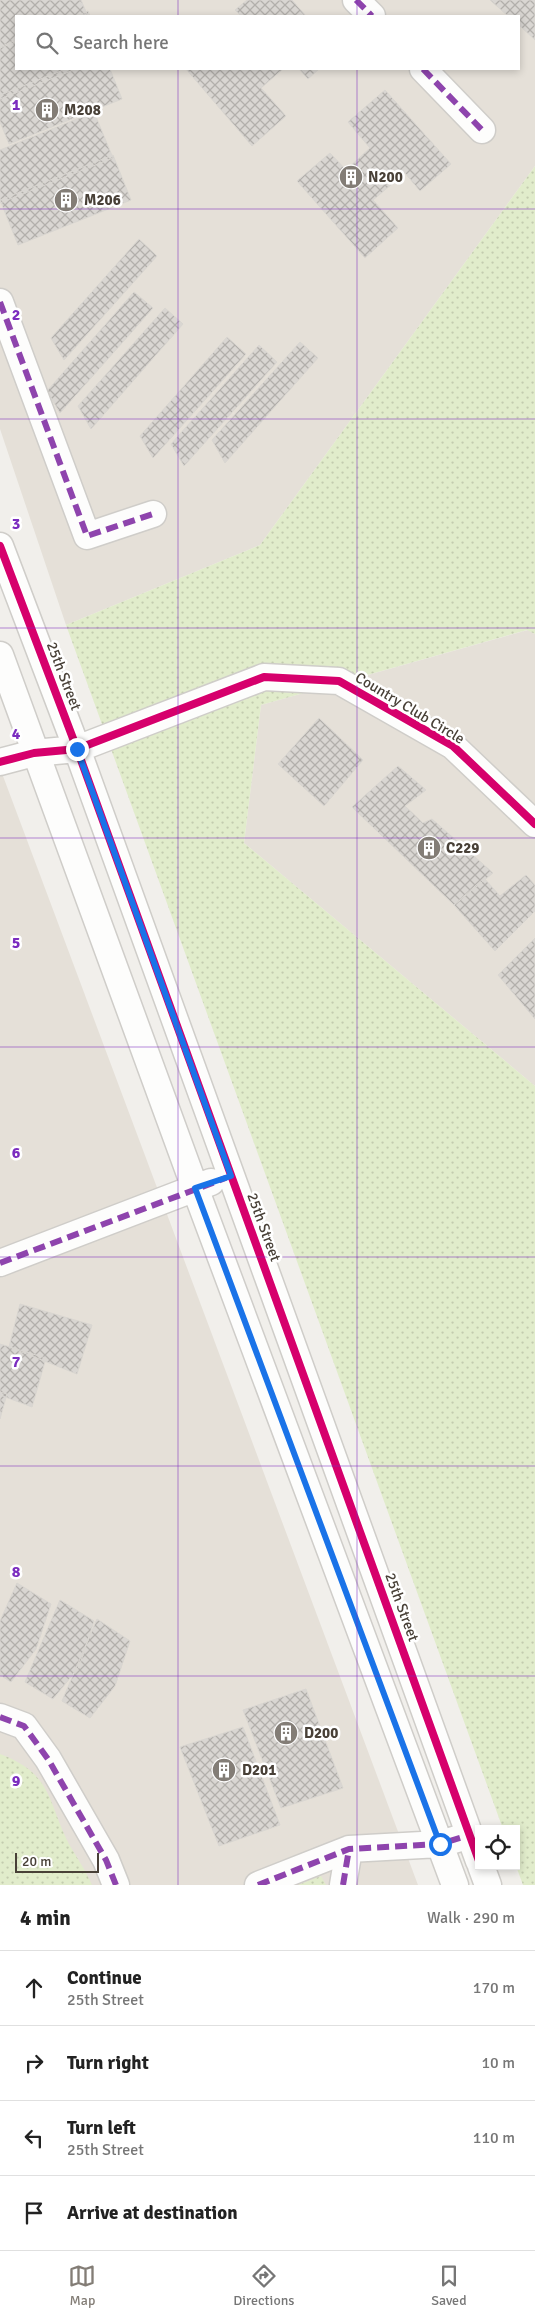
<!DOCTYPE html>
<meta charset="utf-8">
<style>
:root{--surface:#fff;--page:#f2f2f2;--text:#222;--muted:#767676;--line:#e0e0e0;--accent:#837d76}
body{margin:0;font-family:Signika,sans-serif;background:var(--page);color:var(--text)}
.controls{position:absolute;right:15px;bottom:15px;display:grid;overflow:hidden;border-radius:0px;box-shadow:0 2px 8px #0003}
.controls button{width:45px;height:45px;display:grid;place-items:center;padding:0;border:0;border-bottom:1px solid var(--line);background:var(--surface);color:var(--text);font:25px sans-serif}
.scale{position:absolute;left:15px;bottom:12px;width:84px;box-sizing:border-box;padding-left:5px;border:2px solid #484037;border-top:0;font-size:14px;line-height:18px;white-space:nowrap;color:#484037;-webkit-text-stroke:4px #fff;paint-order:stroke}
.stop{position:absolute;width:15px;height:15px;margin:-11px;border:4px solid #1a73e8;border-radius:50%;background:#fff}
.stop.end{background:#1a73e8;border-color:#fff;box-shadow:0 1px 5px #0008}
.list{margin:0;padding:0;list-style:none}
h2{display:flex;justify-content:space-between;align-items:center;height:65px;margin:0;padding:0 20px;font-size:21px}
h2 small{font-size:16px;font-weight:400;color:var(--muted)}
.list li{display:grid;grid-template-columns:32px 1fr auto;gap:15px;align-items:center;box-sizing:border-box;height:75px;padding:0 20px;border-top:1px solid var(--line)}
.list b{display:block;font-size:19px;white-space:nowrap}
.list p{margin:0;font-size:16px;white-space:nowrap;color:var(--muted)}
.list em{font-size:16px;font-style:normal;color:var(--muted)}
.icon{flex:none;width:28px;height:28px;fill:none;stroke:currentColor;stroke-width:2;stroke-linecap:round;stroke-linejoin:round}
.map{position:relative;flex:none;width:535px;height:1885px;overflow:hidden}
.search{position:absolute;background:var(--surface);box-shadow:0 2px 8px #0003;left:15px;right:15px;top:15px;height:55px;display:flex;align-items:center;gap:12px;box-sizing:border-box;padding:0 18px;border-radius:0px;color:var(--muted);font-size:19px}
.sheet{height:365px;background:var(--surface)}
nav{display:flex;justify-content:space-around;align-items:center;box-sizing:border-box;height:70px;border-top:1px solid var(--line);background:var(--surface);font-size:14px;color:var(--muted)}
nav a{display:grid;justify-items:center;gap:2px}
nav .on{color:var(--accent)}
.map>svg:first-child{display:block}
.residential{fill:#e5e0d8;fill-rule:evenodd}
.grass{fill:url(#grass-dots)}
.building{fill:url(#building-cross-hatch);stroke:#d9d6d1}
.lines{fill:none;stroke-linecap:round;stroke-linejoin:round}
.minor-casing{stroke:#cfcdc9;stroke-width:29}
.minor{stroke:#fdfdfc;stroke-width:26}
.quiet{stroke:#8e44ad;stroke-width:6;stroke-dasharray:12 6;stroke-linecap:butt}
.cycleway-casing{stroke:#fff;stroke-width:11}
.cycleway{stroke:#d6006c;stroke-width:8}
.route{stroke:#1a73e8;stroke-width:6}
.grid{fill:none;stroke:#7b2cbf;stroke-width:1;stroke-opacity:0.55}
.labels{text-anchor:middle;stroke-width:5;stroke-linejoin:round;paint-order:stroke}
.poi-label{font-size:15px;font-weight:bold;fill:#484037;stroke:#fff;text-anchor:start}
.street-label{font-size:15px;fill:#484037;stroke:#fff}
.grid-label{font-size:16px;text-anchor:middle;font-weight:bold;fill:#7b2cbf;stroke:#fff;stroke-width:5;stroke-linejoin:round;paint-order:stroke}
</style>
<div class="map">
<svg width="535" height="1885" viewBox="0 0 535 1885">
<defs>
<pattern id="grass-dots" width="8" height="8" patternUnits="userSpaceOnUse" patternTransform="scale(1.25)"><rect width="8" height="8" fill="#e1eccb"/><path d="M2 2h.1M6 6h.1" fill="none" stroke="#c3cbaf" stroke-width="1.8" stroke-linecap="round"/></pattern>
<pattern id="building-cross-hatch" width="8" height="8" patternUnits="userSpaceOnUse" patternTransform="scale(1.25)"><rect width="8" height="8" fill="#d9d6d2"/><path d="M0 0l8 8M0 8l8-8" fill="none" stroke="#b2afab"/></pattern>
</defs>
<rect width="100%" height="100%" fill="#f1efeb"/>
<path class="residential" d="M0 0H535V166L260 545 66 625 0 429ZM16 16H519V69H16Z
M528 630 535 634V1086L244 843 261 705Z
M0 768 418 1885H0Z"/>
<path class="grass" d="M535 166V634L527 630 261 705 244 843 535 1086V1885H523L516 1866V1829H503L66 625 260 545Z
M0 1754C53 1774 47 1801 69 1844 77 1858 86 1871 92 1885H0Z
M321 1876 326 1885H298Z"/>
<path class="building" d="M0 0H81L87 14 80 16H16V42L0 48Z
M247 0H292L306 16H241L235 10Z
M490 0H535V40L519 25V16H508Z
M88 11 90 16H76Z
M16 40V69H76L0 99V47Z
M66 69H110L122 99 9 144 0 122V95Z
M186 69H283L261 88 286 116 252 146Z
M299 69H319L308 79Z
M385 90 451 164 420 191 405 173 373 200 398 228 365 258 297 181 330 153 346 170 370 148 348 122Z
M94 112 113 158 0 203V150Z
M113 155 131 200 18 245 0 200Z
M139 239 157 256 64 360 51 338Z
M134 292 153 308 60 413 47 391Z
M165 308 183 324 91 429 78 406Z
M227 337 246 354 153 458 140 436Z
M300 342 318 358 225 463 212 440Z
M259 345 277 362 184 466 171 444Z
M319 718 363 760 324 806 278 764Z
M398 766 426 790 405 806 423 823 432 819 493 873 454 905 352 807Z
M526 875 535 885V911L495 951 454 905 484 878 500 896Z
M535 938V1019L498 975Z
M20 1304 92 1325 77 1374 9 1347Z
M0 1344 46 1358 32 1407 0 1395Z
M0 1392 7 1394 0 1419Z
M17 1583 51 1604 36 1649 11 1682 0 1675V1621Z
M60 1600 94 1621 79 1667 53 1699 25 1682Z
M97 1619 130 1641 115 1686 90 1718 62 1701Z
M306 1689 343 1788 281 1808 243 1710Z
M243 1727 280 1825 219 1846 180 1747Z"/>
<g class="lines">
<g class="minor-casing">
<path id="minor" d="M356 0 372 16
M423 69 482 130
M0 302 87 536 153 514
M0 546 77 749 479 1861
M0 655 195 1188 455 1885
M0 762 34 753 77 749 264 677 339 681 453 746 535 824
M0 1263 211 1182
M0 1717 24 1726 48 1759 106 1860 116 1885
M481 1866 488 1885
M258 1885 349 1849 440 1844 457 1839
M343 1885 349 1849"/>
</g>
<use href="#minor" class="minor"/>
<path class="quiet" d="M356 0 372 16
M423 69 482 130
M0 302 87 536 153 514
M0 1263 231 1176
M0 1717 24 1726 48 1759 106 1860 116 1885
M258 1885 349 1849 440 1844 469 1835
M343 1885 349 1849"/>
<g class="cycleway-casing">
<path id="cycleway" d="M0 546 77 749 479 1861
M0 762 34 753 77 749 264 677 339 681 453 746 535 824"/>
</g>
<use href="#cycleway" class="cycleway"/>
</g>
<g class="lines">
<path class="route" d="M77 749 231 1176 195 1188 440 1844"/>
</g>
<path class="grid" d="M178 0V16M357 0V16M178 69V1885M357 69V1885M0 209H535M0 419H535M0 628H535M0 838H535M0 1047H535M0 1257H535M0 1466H535M0 1676H535"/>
<defs>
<g id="building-disc" transform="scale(1.25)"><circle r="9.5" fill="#837d76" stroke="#fff"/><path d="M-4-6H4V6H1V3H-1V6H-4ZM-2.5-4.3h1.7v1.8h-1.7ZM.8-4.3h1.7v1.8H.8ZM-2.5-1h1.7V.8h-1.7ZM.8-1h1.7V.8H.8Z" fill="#fff"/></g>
</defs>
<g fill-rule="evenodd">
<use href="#building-disc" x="47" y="110"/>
<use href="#building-disc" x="351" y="177"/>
<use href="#building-disc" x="66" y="200"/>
<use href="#building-disc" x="429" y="848"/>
<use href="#building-disc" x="286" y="1733"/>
<use href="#building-disc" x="224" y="1770"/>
</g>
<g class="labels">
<g class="poi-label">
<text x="64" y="115">M208</text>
<text x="368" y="182">N200</text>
<text x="84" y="205">M206</text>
<text x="446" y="853">C229</text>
<text x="304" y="1738">D200</text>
<text x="242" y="1775">D201</text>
</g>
<g class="street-label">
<text transform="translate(64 676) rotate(69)" y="5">25th Street</text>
<text transform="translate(410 708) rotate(31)" y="5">Country Club Circle</text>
<text transform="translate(264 1227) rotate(70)" y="5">25th Street</text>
<text transform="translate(402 1607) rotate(70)" y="5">25th Street</text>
</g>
</g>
<g class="grid-label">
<text x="16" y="110">1</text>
<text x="16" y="320">2</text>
<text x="16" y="529">3</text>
<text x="16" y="739">4</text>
<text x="16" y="948">5</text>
<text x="16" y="1158">6</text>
<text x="16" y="1367">7</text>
<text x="16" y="1577">8</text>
<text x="16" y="1786">9</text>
</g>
</svg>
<div class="controls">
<button><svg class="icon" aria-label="locate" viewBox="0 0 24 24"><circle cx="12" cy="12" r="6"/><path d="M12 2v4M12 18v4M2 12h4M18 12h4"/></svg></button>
</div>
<div class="scale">20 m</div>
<div class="stop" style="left:440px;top:1844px"></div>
<div class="stop end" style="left:77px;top:749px"></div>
<div class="search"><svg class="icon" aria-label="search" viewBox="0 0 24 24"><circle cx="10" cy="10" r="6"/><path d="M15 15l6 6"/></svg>Search here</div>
</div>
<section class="sheet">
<h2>4 min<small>Walk · 290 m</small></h2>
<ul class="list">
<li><svg class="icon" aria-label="ahead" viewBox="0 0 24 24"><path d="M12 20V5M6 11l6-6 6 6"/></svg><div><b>Continue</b><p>25th Street</p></div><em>170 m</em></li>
<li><svg class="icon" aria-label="right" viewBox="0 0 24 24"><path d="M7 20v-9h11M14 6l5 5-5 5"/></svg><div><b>Turn right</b></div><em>10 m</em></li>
<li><svg class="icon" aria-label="left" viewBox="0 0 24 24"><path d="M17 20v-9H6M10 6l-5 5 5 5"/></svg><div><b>Turn left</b><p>25th Street</p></div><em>110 m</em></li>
<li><svg class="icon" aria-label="arrive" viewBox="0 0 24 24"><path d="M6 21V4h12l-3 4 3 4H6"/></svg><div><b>Arrive at destination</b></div></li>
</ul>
</section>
<nav>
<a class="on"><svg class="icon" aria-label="map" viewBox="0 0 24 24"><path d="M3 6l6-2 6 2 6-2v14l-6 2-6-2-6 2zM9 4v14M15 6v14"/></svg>Map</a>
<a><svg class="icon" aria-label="directions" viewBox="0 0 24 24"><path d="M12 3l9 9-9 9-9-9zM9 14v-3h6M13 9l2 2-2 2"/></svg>Directions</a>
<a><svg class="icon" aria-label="saved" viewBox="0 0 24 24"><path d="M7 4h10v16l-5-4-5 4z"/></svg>Saved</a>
</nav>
